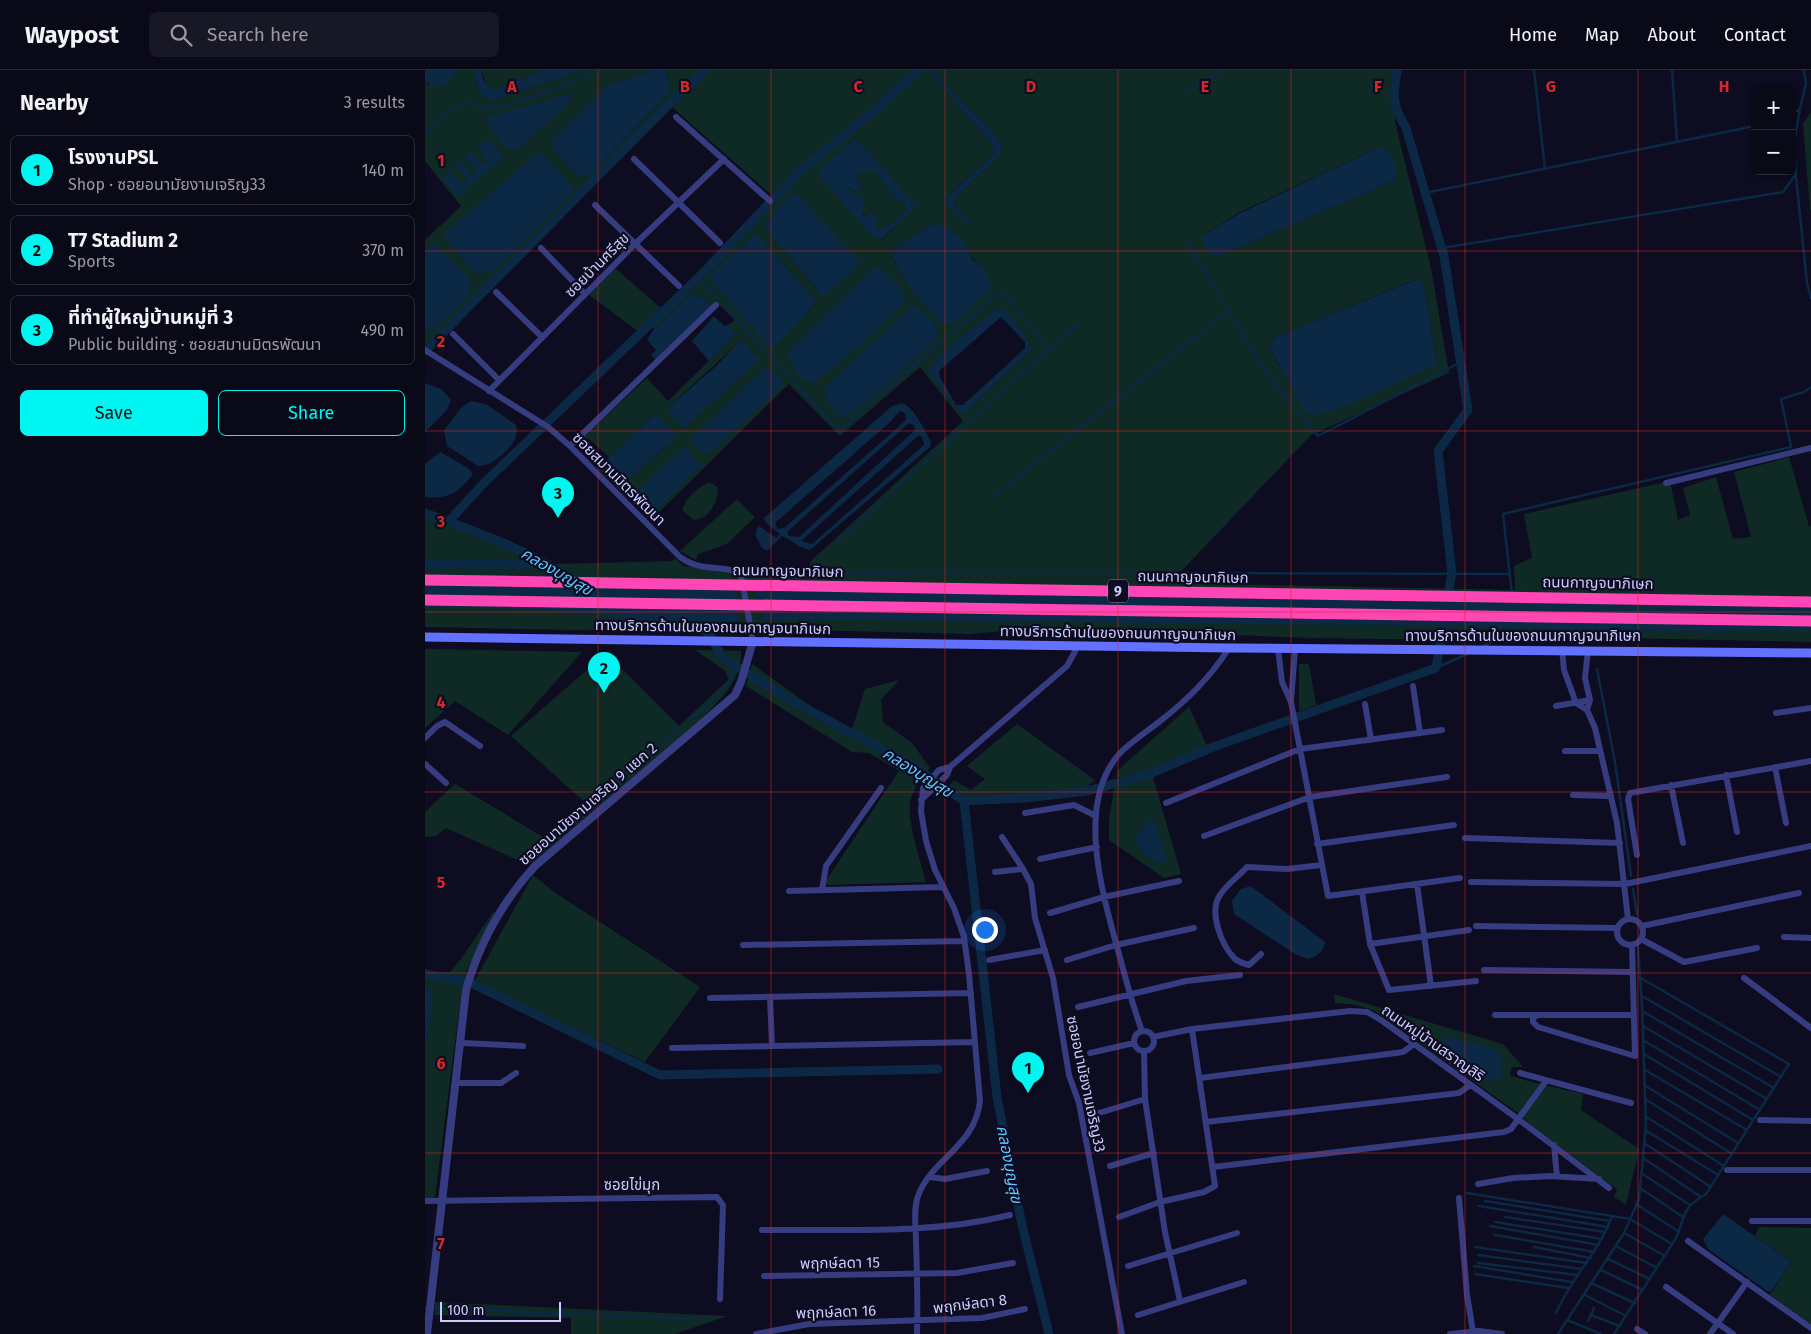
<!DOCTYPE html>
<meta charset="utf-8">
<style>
:root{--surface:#0a0918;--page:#181725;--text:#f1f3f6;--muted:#999aa2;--line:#2a2a37;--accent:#00f6f0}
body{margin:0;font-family:"Fira Sans","Noto Sans Thai",sans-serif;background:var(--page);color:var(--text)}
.controls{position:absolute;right:15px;top:15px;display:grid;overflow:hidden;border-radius:8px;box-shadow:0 2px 8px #0003}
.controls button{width:45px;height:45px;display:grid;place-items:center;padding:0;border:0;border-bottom:1px solid var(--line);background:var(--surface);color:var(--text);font:25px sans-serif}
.scale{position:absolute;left:15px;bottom:12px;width:121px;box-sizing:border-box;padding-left:5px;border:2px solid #cbcbff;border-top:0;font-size:14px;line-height:18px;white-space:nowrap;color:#cbcbff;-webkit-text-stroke:4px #0d0c20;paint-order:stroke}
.you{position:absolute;left:559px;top:859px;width:18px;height:18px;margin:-12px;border:4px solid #fff;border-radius:50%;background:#1a73e8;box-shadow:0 0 0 8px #1a73e833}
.badge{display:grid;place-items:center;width:32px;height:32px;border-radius:50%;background:var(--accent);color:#111;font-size:16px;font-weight:700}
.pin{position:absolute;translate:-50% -41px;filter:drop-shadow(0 1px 2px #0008)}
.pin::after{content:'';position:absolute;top:26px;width:18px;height:15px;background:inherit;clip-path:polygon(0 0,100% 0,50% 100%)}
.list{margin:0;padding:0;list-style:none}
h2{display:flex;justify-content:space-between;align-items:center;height:65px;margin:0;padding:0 20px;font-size:21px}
h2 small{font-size:16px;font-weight:400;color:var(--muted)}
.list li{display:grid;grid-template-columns:32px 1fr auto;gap:15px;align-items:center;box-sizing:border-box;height:70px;margin:0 10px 10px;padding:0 10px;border:1px solid var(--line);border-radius:8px}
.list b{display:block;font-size:19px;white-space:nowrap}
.list p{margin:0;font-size:16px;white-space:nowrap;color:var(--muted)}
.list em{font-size:16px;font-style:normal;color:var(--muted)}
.actions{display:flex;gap:10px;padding:15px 20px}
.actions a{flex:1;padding:11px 0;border:1px solid var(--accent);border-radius:8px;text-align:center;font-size:18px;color:var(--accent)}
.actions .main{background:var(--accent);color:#111}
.icon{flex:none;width:28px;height:28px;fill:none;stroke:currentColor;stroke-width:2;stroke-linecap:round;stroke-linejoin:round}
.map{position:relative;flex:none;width:1386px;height:1264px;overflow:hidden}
header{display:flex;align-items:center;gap:30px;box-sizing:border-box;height:70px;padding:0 25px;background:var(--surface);border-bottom:1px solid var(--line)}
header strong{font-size:24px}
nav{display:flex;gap:28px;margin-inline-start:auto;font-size:18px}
.search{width:350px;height:45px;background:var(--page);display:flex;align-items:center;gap:12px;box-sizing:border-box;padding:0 18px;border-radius:8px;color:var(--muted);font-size:19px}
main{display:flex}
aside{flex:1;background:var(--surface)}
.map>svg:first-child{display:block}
.green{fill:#0f2a25;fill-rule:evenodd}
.water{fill:#0b2945;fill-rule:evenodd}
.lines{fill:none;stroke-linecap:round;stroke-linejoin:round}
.stream{stroke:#0b2945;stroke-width:2.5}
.canal{stroke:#0b2945;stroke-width:9}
.minor{stroke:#363c80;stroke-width:6}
.tertiary{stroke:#363c80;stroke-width:8}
.secondary{stroke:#6271ff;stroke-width:9}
.motorway-bridge{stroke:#ff46b5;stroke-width:11}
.grid{fill:none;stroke:#d62828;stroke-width:1;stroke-opacity:0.55}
.labels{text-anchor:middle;stroke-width:4.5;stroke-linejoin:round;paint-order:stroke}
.shield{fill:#0d0c20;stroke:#9292bc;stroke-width:1}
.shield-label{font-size:14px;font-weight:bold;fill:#cbcbff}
.street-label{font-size:15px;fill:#cbcbff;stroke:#0d0c20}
.water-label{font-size:16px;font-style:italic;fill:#59c6ff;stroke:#0d0c20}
.grid-label{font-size:16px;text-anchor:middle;font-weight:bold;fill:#d62828;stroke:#0d0c20;stroke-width:4.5;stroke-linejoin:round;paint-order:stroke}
</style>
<header>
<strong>Waypost</strong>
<div class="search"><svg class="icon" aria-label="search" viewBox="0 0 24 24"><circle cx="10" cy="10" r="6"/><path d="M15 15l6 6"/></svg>Search here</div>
<nav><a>Home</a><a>Map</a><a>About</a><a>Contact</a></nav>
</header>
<main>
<aside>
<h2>Nearby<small>3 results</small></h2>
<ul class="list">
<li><span class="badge">1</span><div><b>โรงงานPSL</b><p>Shop · ซอยอนามัยงามเจริญ33</p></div><em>140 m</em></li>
<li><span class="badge">2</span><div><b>T7 Stadium 2</b><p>Sports</p></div><em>370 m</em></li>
<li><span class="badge">3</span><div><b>ที่ทำผู้ใหญ่บ้านหมู่ที่ 3</b><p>Public building · ซอยสมานมิตรพัฒนา</p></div><em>490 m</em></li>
</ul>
<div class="actions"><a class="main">Save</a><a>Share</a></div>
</aside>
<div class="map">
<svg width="1386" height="1264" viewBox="0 0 1386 1264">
<rect width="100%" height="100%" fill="#0d0c20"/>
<path class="green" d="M30 0H49L54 22 61 29H72L160 0H228L182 16 155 107 164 106 246 20 240 0H503L566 73 570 82 518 131 544 155H547L530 135 529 129 575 85 577 77 571 67 507 0H974L970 52 1006 198 1024 303 886 365 745 513 1090 520 1089 496 1107 488 1099 444 1245 411 1253 450 1265 445 1258 418 1291 407 1308 469 1326 467 1309 402 1364 387 1384 456H1386V572L1094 566 1029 570 885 568 706 561H578L547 564 376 560 305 563 0 557V440L82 470 129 494 247 491 250 488 258 496 301 501 312 506 381 507 386 491 538 351 495 297 415 366 364 314 226 450 174 400 176 398 193 412 198 414 249 369 228 346 184 387 164 369 153 372 222 308 243 331 308 267 309 261 303 255 310 250 295 235 288 242 282 231 268 223 229 259 221 254 214 262 164 225 190 198 237 239 351 129 247 37 9 275 0 274V170L36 136 0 91V12L3 15 31 3ZM431 68 490 136 457 170 447 166 393 101ZM957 76 971 110 791 187 777 166 815 142ZM371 123 395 226 393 220 338 156ZM505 154C537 156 536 180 557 197L471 195 467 185 472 177ZM331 163 389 229 390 233 385 240 349 277H344L286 204ZM992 209 998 212 1000 221 1012 294 854 296 845 279 848 268ZM575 239 582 241 607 277V280L537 345 507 295 570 240ZM318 272 332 287V291L259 358 245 336 313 273Z
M56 0H118L77 17 63 18Z
M1386 42V140H1385L1378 54Z
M438 101H449L473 131 479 133 482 140 468 152 454 160 451 155 436 142 431 126 421 118 424 117 431 122 438 117 429 107Z
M285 412 293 418C293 432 284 449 269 450L257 440C262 426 272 418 285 412Z
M312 429 330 447 302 474 273 484 271 490 255 481Z
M0 579 157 582 83 665 30 631 0 658Z
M185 580 188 590 254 656 304 609 299 600 270 580 316 581C317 610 297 628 278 647L104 795 21 758 11 766 0 767V742L30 714 123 770 164 736 86 666Z
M327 594 387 637 427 659 440 619 474 610 456 630 458 652 487 673 505 698C497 707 490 716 486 728 480 747 496 792 501 812L402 815 400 812 474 701 444 683 427 682 321 616Z
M874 594H884L891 635 874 641Z
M764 637 782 676 722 703 692 708V701Z
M592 654 660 703 670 710 661 718 590 726 542 727 524 716 529 710 546 720 560 709 542 696Z
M728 707 756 804 739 808 684 770V751L689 718Z
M108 805 132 824 275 917 220 992 58 915 50 910Z
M68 842 71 844 42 900 37 919 10 1127 0 1129V979L7 935 4 917H0V902H25L36 889Z
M909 924 1078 974 1098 997H1087L1085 1005C1091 1009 1146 1021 1158 1024L1156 1040 1214 1079 1201 1135 1189 1127 1192 1120 1189 1117 1105 1054 1093 1043 950 941 932 935 910 933Z
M1334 1157 1386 1158V1254L1345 1225 1367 1192 1330 1166Z
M10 1232 302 1246 250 1264H146V1248L10 1245Z"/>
<path class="water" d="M0 0H30L31 3 21 14 13 18 0 12Z
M49 0H56L58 9 64 18 77 17 118 0H160L72 29H61L54 22Z
M228 0H240L246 20 164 106 155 107 128 79 127 71 182 16Z
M503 0H507L572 67 577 77 575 85 529 129 530 135 548 155H543L518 131 570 82 566 73Z
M143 23 146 28 141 36 90 81 81 78 58 48 125 30Z
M431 68 491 136 456 170 447 166 396 108 393 100ZM438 101H449L473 131 479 133 482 140 468 152 454 160 451 155 453 144 439 146 436 142 440 131 422 118 424 117 431 122 438 117 429 107Z
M64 69 79 87 33 127 17 108 24 101 37 115 43 110 30 95 34 90 47 106 53 102 40 87 46 82 57 96 63 92 52 76Z
M957 76C969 86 972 94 971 110L791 187 782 182 777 166 815 143Z
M113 83H117L149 117 147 122 68 201 52 203 44 197 21 169 20 163Z
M371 123 433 190 434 194 397 228 393 220 338 156 364 126Z
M505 154 518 155 535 167 548 190 557 197 567 217 533 250 519 256C500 237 477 211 467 185L472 177Z
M331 163 389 229 390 233 385 240 349 277H344L288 213 286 204Z
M10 174 42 206 46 214 40 230 7 260 0 261V180Z
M455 199C465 207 481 217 480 231L437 274 392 310 383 312 373 306 362 283 447 200Z
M993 209 998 212 1000 221 1012 294 926 334 891 345 881 342 845 279 848 268Z
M268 223 282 231 286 237 232 291 226 285 231 280 222 270 229 259Z
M487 236C499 242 508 250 513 263L510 270 451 324 419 348C408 341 402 333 399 320L402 315Z
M575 239 582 240 607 277V280L537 345 503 302C515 280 550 257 570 240ZM576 247 600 272V278L538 335H531L515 307 514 301Z
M289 246 299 256 303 255 309 261 308 267 284 291 267 271Z
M318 272 332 287 333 291 259 358 245 344V336L290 297 313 273Z
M343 298 348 300 358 312 357 317 284 383C274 382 270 377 266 369L338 300Z
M0 313 16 319 26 330 22 340 0 362Z
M46 331 61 334 91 355C92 360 92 365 89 371 84 381 65 397 53 396L22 376 19 360 36 338Z
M477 333C490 338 499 360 506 371L505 377 385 480C375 479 367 470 357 466L342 481 337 478 330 464 334 456 351 468 355 464 341 453 339 448 467 336ZM475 341 480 343 481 350 359 458 353 459 350 453 464 353ZM484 353 489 355 490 360 374 467 364 466 362 462ZM493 366H497L499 375 387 474 376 471Z
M228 346H233L250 364 249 369 198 414 193 412 176 398 184 387Z
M260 376 274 393H279V397H274L225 445C217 441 210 435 207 427Z
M15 382 43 398 48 404C35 422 23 430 0 427V394Z
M0 504 309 510C313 525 318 540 310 554L219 550 106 539 0 537Z
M330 513 1386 528V560L1205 562 1030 556 339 549 333 539Z
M725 749 730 752 742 791 739 794C729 792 713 780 709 770Z
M826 816 900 872C898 883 892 886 883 889L870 884 809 844 807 831 816 819Z
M0 917H4L8 935 0 979Z
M1025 967 1070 979 1075 984 1078 1005 1072 1010H1061L1045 994 1042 999 1034 985 1018 972 1017 968Z
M1298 1144 1367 1192 1346 1222 1342 1221 1283 1179 1278 1169Z"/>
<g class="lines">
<path class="stream" d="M1109 0 1120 99
M1247 0 1252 72
M756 24 800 0
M1367 43 1375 39 1381 13 1379 0
M0 62 26 41 41 32C48 34 54 37 60 38 84 38 150 12 172 0
M1371 106 1382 213 1386 228
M1000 123 1330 56
M761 170 837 297 893 366 1036 292
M1017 178 1358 122 1371 104 1369 73 1375 39
M273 208 414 361 566 229 578 222 624 279
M564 430 803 241
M410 475 624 279 657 252
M335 506 530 502 1085 504
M1087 525 1078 444 1366 377 1356 329 1379 322 1386 317
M1056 577 1091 561V555
M1011 598 1042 584
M1172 599 1190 692 1206 806
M264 649C282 635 305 619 310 596
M166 731 254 658
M1208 819 1212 844
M1217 926 1356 1007
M1217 941 1349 1018
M1218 956 1342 1029
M1218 970 1335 1040
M1219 984 1328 1050
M1220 1000 1322 1060
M1219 1015 1313 1073
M1220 1029 1307 1084
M1220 1046 1299 1096
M1220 1060 1293 1105
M1219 1073 1286 1117
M1218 1088 1276 1127
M1216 1103 1265 1135
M1215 1118 1258 1147
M1042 1123 1205 1149 1247 1174
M1060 1131 1185 1151
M1211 1134 1254 1162
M1054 1136 1183 1157
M1080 1147 1180 1162
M1070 1152 1177 1169
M1065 1156 1174 1175
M1199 1163 1240 1186
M1070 1165 1170 1182
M1191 1176 1232 1198
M1050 1177 1162 1193
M1109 1177 1166 1188
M1053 1185 1157 1199
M1183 1189 1225 1209
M1053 1193 1152 1205
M1049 1196 1147 1212
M1176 1200 1218 1220
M1050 1204 1143 1218
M1168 1214 1210 1233
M1160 1225 1201 1246
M0 1238 278 1249
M1131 1243C1146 1208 1174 1182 1187 1146
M1166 1245 1195 1256
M1142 1250 1176 1264
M1163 1251 1169 1238
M1133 1264 1199 1163 1214 1129 1221 1055 1217 936 1213 876
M1189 1264 1251 1168C1261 1144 1256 1139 1281 1124L1364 994 1214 907"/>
<path class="canal" d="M972 0C968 26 967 35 981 58L1019 186 1043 340 1013 381 1027 503 1022 530
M0 281 243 35 281 0
M0 443C54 463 106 481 154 513
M23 452 61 411 273 208 372 104 455 36 493 0
M0 494H122
M252 549 273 554 285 566 298 588 374 635 487 695 539 731 572 1027 597 1155 624 1264
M539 731 600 728 662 721 722 705 788 677 1011 598 1020 546
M0 904 46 913 235 1005 513 999"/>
<path class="minor" d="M251 47 345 131
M209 89 295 173
M170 135 254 216
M116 178 160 224
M71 222 117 267
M28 264 74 310
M0 280 123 357 145 376 255 487C278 504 300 493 316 505L328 571
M64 321 210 174 299 89
M145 376 291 235
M1241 413 1386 378
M853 579 857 612 866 632 903 826 1035 808
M1137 579 1139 600 1151 633 1162 640 1170 658 1192 753 1203 849
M988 616 995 663
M866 631 870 579
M940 634 946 670
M1131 636 1165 630
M1162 640 1165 630 1160 608 1163 580
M1351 643 1386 638
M0 668 12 656 20 652 55 676
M1140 681H1175
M0 694 21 713
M1350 697 1361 753
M1301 705 1312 762
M1246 715 1258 773
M1148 725 1186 726
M496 730 522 705 525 697
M741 733 875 679 1017 660
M600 743 649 735 671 746
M779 766 885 727 1022 707
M577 767 598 799
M1040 768 1195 773
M892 774 1029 755
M1212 785 1203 729 1205 723 1386 691
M615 789 672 777
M570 802 598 799 606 814 610 848 628 908 644 1005 654 1033 697 1264
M1046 812 1200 814 1386 776
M992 814 1006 916
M397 820 401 796 456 718
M364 821 518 817
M937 822 945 874 1044 860
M625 843 679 827 754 811
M1192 862a13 13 0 1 1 26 0a13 13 0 1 1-26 0Z
M1051 856 1193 858
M1217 856 1374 823
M1359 867 1386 868
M1216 869 1259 892 1332 878
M945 874 964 920 1051 911
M318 875 539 871
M836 884 824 895C820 894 814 892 810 889 797 876 783 842 795 825 801 815 814 806 822 797L862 799 896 795
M564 890 620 880
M642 890 691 875 769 858
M1059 900 1207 902
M1319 908 1386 958
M345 927 347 976
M285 928 546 923
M653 937 761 911 815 905
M1070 945H1208
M1113 945 1108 948V952L1113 957 1210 986 1207 875
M709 971a10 10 0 1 1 20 0a10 10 0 1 1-20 0Z
M717 961C709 939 703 918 697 895 681 835 647 736 695 683 706 672 721 662 734 652 762 630 785 608 804 578
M728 967 767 959 925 941 942 942 956 950 1093 1049 1184 1118
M37 973 98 976
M247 978 550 972
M719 981 720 1029 740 1162 755 1231
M665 983 709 973
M1095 1003 1206 1033
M775 1008 971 983 978 982 989 974
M31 1013H76L91 1003
M674 1043 720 1029
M1335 1050 1386 1051
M781 1052 1034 1023 1045 1015
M1129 1075 1132 1107
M685 1096 729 1083
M788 1097 1079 1062 1086 1059 1121 1011
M1302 1100H1386
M505 1107 520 1109 562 1101
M1053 1114 1088 1108 1125 1106 1174 1109
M1034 1128 1042 1225 1048 1262
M0 1131 292 1127 298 1135 295 1229
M694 1147 735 1132 779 1122 790 1116 767 959
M1327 1151H1386
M337 1160C420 1159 504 1165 585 1145
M1263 1171 1386 1258
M703 1196 812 1163
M339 1206 532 1203 588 1193
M1241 1217 1308 1264
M713 1245 819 1212
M1212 1259 1220 1264
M331 1264 384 1254 557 1248 600 1239
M492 1264C493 1233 492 1202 491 1172 491 1157 488 1140 493 1126 507 1088 550 1077 555 1031L544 904 539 867 529 838 510 800 501 771 496 741 498 718 514 700 525 697 642 596 653 576
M1025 1264 1054 1261 1077 1264
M1285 1264 1322 1212"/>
<path class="tertiary" d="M2 1264 41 920C54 874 78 831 110 796L310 625 316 612 328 571"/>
<path class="secondary" d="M0 567 804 578 1386 583"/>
<path class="motorway-bridge" d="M0 510 1386 532
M0 530 1386 551"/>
</g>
<path class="grid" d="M173 0V1264M346 0V1264M520 0V1264M693 0V1264M866 0V1264M1040 0V1264M1213 0V1264M0 181H1386M0 361H1386M0 542H1386M0 722H1386M0 903H1386M0 1083H1386"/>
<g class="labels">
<rect class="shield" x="683" y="509.5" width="20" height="23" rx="4"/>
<g class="shield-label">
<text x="693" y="526">9</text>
</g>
<g class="street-label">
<text transform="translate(172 195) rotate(-45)" y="5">ซอยบ้านศรีสุข</text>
<text transform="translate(194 409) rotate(45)" y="5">ซอยสมานมิตรพัฒนา</text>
<text transform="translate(363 501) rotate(1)" y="5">ถนนกาญจนาภิเษก</text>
<text transform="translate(768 507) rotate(1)" y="5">ถนนกาญจนาภิเษก</text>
<text transform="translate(1173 513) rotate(1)" y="5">ถนนกาญจนาภิเษก</text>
<text transform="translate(288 557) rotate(1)" y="5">ทางบริการด้านในของถนนกาญจนาภิเษก</text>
<text transform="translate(693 563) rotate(1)" y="5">ทางบริการด้านในของถนนกาญจนาภิเษก</text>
<text x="1098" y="571">ทางบริการด้านในของถนนกาญจนาภิเษก</text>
<text transform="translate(163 734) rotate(-41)" y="5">ซอยอนามัยงามเจริญ 9 แยก 2</text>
<text transform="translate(1008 973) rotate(35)" y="5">ถนนหมู่บ้านสราญสิริ</text>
<text transform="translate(661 1014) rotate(78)" y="5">ซอยอนามัยงามเจริญ33</text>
<text x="207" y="1120">ซอยไข่มุก</text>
<text transform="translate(415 1193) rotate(-1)" y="5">พฤกษ์ลดา 15</text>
<text transform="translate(545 1234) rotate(-7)" y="5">พฤกษ์ลดา 8</text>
<text transform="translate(411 1242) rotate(-2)" y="5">พฤกษ์ลดา 16</text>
</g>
<g class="water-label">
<text transform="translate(132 501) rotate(30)" y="6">คลองบุญสุข</text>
<text transform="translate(493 702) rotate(32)" y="6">คลองบุญสุข</text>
<text transform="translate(585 1094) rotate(79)" y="6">คลองบุญสุข</text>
</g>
</g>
<g class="grid-label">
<text x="87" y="22">A</text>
<text x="260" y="22">B</text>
<text x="433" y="22">C</text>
<text x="606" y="22">D</text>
<text x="780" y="22">E</text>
<text x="953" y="22">F</text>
<text x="1126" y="22">G</text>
<text x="1299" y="22">H</text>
<text x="16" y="96">1</text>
<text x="16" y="277">2</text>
<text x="16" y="457">3</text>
<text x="16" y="638">4</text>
<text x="16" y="818">5</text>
<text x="16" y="999">6</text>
<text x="16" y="1179">7</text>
</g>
</svg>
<div class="controls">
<button>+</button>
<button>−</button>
</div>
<div class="scale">100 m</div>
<div class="you"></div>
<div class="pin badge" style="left:603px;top:1023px">1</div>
<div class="pin badge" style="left:179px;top:623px">2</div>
<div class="pin badge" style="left:133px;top:448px">3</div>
</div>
</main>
